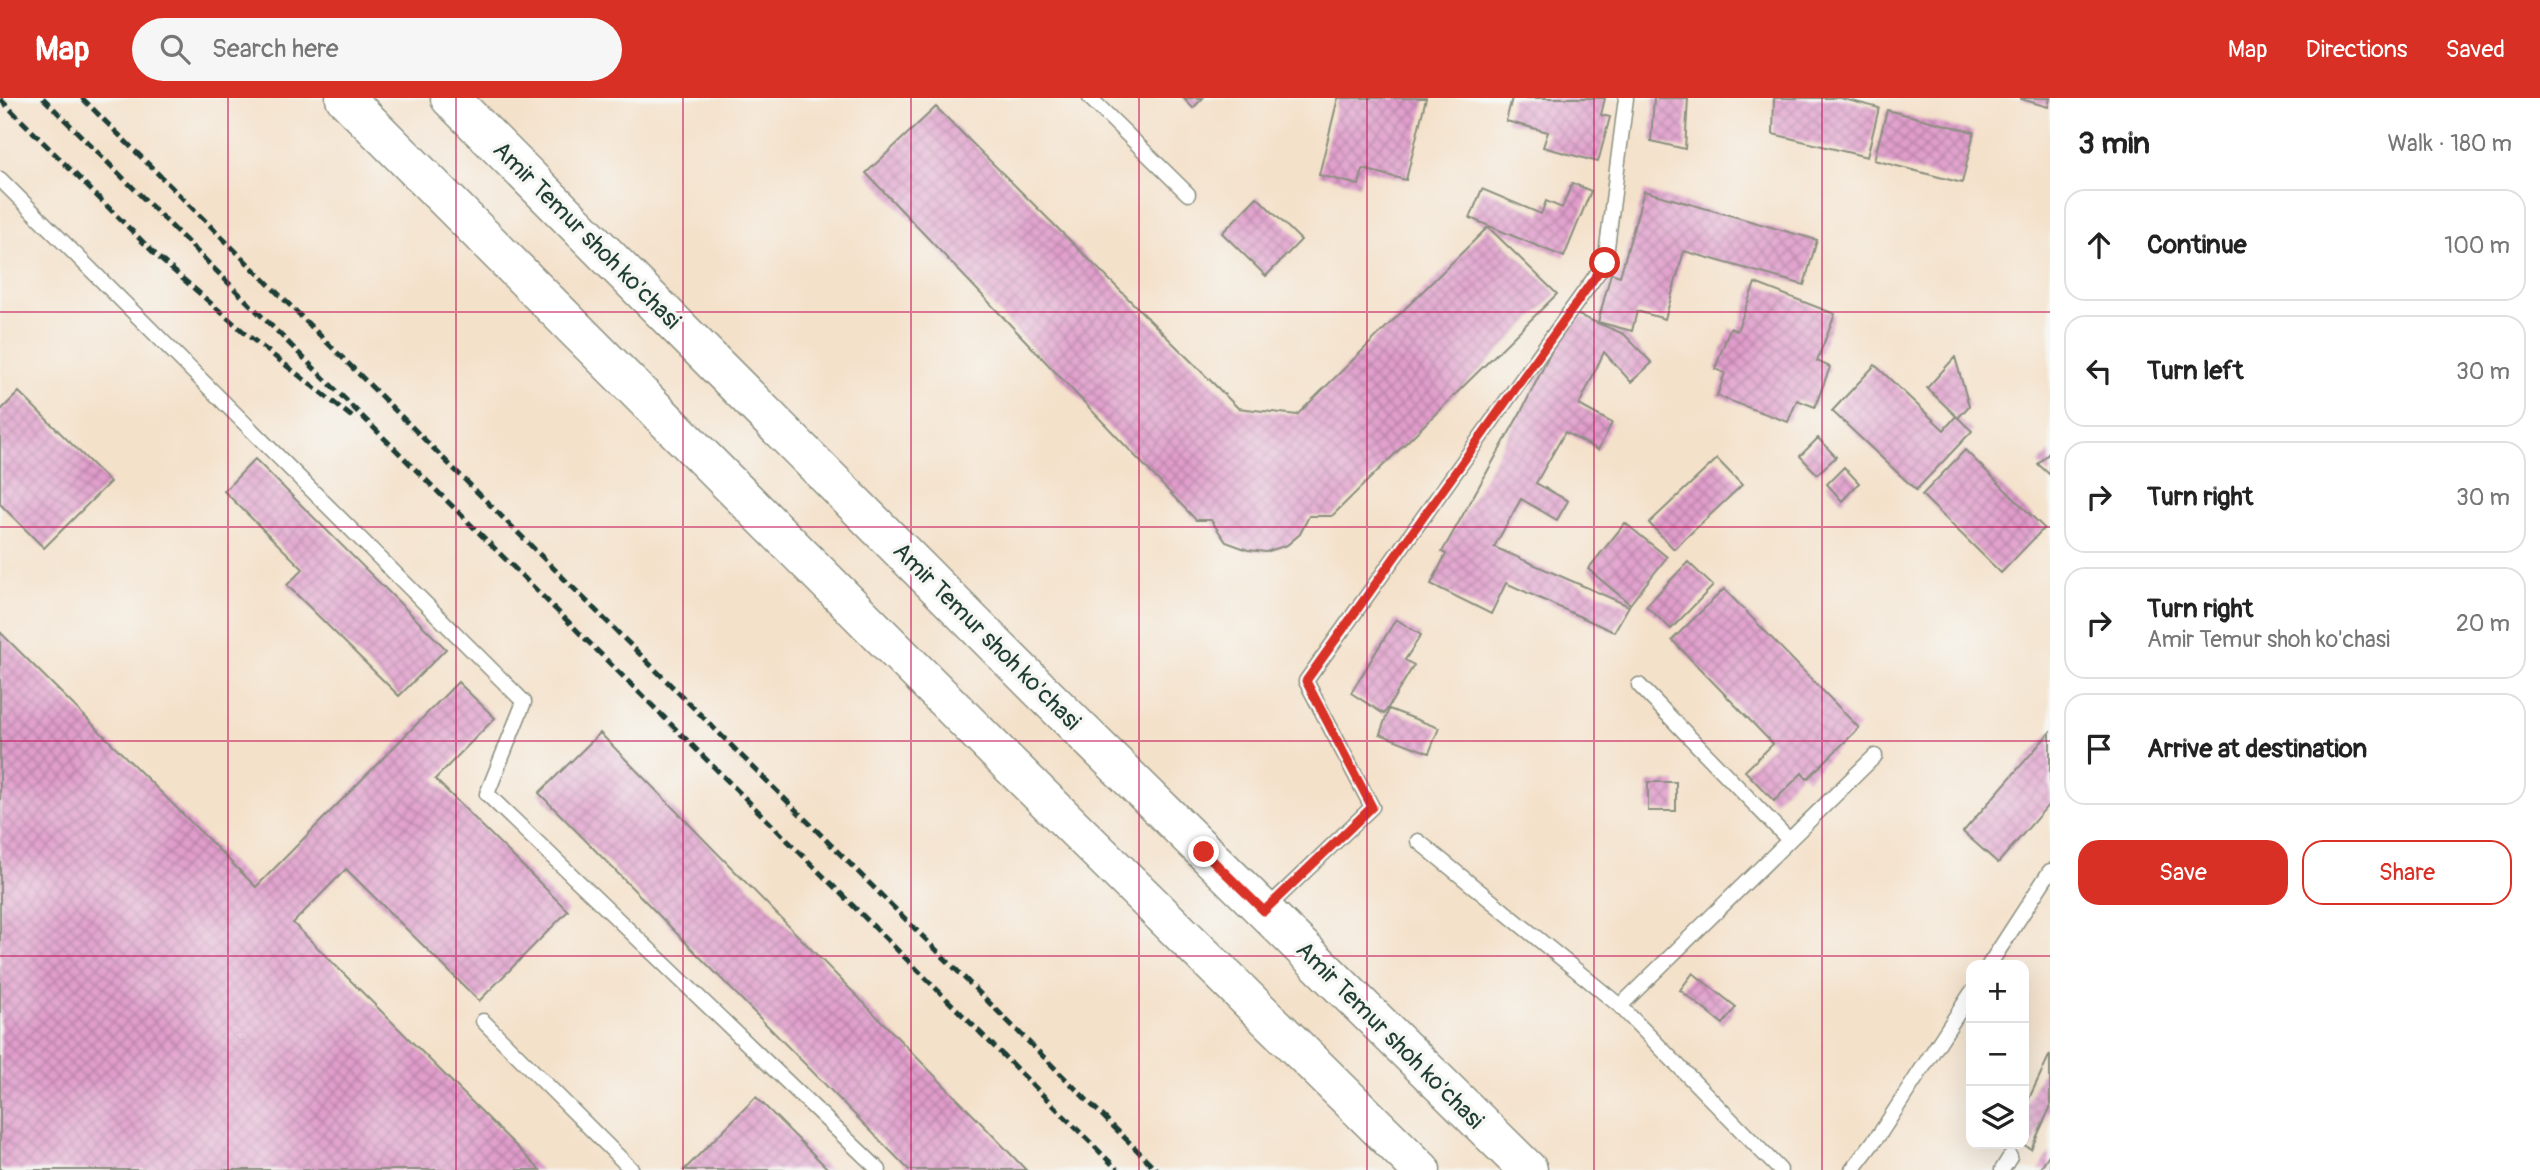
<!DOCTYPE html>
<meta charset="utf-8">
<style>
:root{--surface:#fff;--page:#f6f6f6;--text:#222;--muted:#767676;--line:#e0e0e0;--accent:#d93025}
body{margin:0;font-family:Pangolin,sans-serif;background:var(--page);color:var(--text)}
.controls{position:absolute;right:21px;bottom:21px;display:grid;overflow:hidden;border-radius:14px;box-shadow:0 7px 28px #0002}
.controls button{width:63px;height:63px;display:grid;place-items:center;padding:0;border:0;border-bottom:2px solid var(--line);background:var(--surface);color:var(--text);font:35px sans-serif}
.stop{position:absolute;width:21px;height:21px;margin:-16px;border:5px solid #d93025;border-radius:50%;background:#fff}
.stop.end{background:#d93025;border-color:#fff;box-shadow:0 2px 7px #0008}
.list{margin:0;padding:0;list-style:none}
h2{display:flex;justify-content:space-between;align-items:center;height:91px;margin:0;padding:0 28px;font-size:30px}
h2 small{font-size:23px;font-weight:400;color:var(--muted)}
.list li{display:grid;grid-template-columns:46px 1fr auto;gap:21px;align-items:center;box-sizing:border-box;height:112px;margin:0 14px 14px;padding:0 14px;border:2px solid var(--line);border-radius:21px}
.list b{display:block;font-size:26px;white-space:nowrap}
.list p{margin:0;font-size:23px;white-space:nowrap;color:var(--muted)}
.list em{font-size:23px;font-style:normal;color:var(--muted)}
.actions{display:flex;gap:14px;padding:21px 28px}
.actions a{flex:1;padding:16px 0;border:2px solid var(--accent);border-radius:21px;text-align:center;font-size:24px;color:var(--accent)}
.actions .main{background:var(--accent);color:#fff}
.icon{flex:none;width:38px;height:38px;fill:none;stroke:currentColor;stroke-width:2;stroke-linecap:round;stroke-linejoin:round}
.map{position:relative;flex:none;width:2050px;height:1072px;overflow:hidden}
header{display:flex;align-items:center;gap:42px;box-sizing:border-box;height:98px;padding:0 35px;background:var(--accent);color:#fff}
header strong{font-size:33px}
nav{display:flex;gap:38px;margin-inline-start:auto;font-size:24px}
.search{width:490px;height:63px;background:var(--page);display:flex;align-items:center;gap:18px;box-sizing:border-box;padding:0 24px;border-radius:38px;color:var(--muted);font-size:26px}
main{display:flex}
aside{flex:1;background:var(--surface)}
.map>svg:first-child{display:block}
.building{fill:url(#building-cross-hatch)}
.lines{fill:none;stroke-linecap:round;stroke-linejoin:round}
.lane-casing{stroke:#8a8f7f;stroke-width:17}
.primary-casing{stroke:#8a8f7f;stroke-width:41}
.lane{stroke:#fff;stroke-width:14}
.primary{stroke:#fff;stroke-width:38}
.rail{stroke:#1f3d34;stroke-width:5;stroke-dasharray:10 5;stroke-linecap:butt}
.route{stroke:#d93025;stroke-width:9}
.grid{fill:none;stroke:#c2185b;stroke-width:2;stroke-opacity:0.55}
.labels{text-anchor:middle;stroke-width:7;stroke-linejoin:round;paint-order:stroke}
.street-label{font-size:24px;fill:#1f3d34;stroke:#f6f6f2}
</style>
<header>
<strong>Map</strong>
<div class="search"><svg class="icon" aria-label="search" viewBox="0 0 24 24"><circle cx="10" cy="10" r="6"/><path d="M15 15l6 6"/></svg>Search here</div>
<nav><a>Map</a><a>Directions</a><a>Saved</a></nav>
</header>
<main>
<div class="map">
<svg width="2050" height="1072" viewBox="0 0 2050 1072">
<defs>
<pattern id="building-cross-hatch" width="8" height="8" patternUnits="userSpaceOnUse" patternTransform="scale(1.75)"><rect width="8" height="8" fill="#e19dcc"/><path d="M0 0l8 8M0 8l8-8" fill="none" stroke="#b681a6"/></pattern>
</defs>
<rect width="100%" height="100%" fill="#f6f6f2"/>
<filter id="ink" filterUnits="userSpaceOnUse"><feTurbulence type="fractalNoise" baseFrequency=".0143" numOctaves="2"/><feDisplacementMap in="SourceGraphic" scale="14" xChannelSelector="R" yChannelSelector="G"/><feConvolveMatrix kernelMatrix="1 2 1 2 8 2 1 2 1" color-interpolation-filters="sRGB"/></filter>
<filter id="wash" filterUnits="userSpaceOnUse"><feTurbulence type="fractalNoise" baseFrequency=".00686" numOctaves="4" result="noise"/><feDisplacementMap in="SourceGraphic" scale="28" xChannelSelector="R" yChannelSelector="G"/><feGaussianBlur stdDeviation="1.57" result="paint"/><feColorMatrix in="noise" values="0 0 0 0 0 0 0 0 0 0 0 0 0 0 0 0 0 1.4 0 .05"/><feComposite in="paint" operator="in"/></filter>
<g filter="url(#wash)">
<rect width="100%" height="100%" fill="#f4e1ca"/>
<g id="blocks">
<path class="building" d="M1183 0H1203L1193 10Z
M1338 0H1426L1406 82 1363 71 1359 87 1319 77Z
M1512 0H1605L1601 17 1610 19 1598 64 1543 49 1548 34 1506 23Z
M1654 0H1688L1685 51 1651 43Z
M1774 0H1840L1879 10 1867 59 1773 36Z
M2050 0 2048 9 2021 1V0Z
M936 9 1238 310 1297 317 1488 129 1557 196 1332 418H1309L1300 436 1287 447 1266 454 1248 452 1226 444 1211 422H1196L866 75Z
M1887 12 1974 34 1962 85 1874 62Z
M1572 85 1591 93 1564 159 1470 120 1482 91 1541 116 1546 103 1562 110Z
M1644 93 1817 142 1804 187 1684 153 1665 221 1637 213 1632 233 1598 224 1611 175 1620 178Z
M1257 99 1301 142 1266 178 1222 135Z
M1755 185 1835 216 1817 263 1830 269 1815 309 1797 302 1788 324 1717 298 1725 275 1715 271 1730 230 1737 233Z
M1571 214 1624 236 1652 265 1631 284 1604 254 1579 307 1612 325 1598 352 1565 334 1536 385 1568 403 1557 422 1521 401 1494 449 1629 508 1614 534 1506 485 1491 516 1431 486 1446 456 1442 454 1523 310Z
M1955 259 1969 308 1958 320 1927 290Z
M1875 267 1944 332 1956 318 1972 333 1916 392 1832 313Z
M19 294 110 384 44 450 0 406V313Z
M1818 340 1836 359 1817 376 1800 358Z
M1965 352 2044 430 2001 475 1922 397Z
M2050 354V377L2038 366Z
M255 361 446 551 399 598 287 487 303 471 224 393Z
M1717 361 1742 387 1674 451 1649 425Z
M1844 369 1859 385 1842 403 1827 386Z
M1625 425 1667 459 1630 506 1588 471Z
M1688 464 1713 488 1671 531 1646 508Z
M1724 491 1859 630 1807 681 1802 675 1774 703 1745 673 1773 646 1672 542Z
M1396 521 1421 537 1405 562 1414 567 1384 616 1351 595Z
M0 534 256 789 458 584 495 620 435 681 568 813 479 903 346 771 293 825 540 1072H0Z
M1389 611 1439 630 1429 655 1380 636Z
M2050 634V705L1998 765 1963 734Z
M600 635 978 1022 1026 1072H909L539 695Z
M1648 684H1676V713H1648Z
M1693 875 1736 909 1723 926 1680 892Z
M2050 956V1010L2031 1051 2024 1047V1011Z
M756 999 829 1072H684Z
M2050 1055V1072H2039Z"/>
</g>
</g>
<g filter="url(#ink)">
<use href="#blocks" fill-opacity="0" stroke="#8a8f7f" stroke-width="2"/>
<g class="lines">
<g class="lane-casing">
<path id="lane" d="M1090 0 1188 96
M0 81 524 604 487 696 879 1072
M1639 587 1789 742
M1418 743 1620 908 1780 1072
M1265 812 1372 709 1306 583 1605 165 1626 0
M1989 867 2050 773
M1620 908 1875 658
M483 923 632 1072
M1852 1072 1881 1034 1971 895
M2002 1072 2010 1059"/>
</g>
<g class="primary-casing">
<path id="primary" d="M345 0 996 653 1421 1072
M450 0 1038 590 1528 1072"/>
</g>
<use href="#lane" class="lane"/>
<use href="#primary" class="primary"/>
<path class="rail" d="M43 0 1118 1072
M82 0 1157 1072
M0 1 158 159 246 236 352 319"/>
</g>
</g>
<g class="lines" filter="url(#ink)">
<path class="route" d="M1204 754 1264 813 1372 709 1306 583 1605 165"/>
</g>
<path class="grid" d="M228 0V1072M456 0V1072M683 0V1072M911 0V1072M1139 0V1072M1367 0V1072M1594 0V1072M1822 0V1072M0 214H2050M0 429H2050M0 643H2050M0 858H2050"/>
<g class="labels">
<g class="street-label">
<text transform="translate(587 137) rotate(45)" y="8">Amir Temur shoh ko'chasi</text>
<text transform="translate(987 538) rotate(45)" y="8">Amir Temur shoh ko'chasi</text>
<text transform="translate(1390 937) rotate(45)" y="8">Amir Temur shoh ko'chasi</text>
</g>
</g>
</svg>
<div class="controls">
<button>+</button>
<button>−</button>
<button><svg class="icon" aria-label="layers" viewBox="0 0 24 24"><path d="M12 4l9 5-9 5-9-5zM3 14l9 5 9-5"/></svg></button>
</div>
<div class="stop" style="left:1605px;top:165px"></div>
<div class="stop end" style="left:1204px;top:754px"></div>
</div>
<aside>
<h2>3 min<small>Walk · 180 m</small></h2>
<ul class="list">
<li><svg class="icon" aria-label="ahead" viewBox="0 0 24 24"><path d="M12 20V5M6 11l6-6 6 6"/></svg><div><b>Continue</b></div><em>100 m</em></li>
<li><svg class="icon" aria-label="left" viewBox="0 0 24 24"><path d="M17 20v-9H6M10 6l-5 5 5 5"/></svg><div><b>Turn left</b></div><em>30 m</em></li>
<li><svg class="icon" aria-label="right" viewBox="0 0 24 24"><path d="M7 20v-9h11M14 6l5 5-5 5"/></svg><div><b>Turn right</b></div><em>30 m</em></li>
<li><svg class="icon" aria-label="right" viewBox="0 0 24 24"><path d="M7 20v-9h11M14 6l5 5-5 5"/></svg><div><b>Turn right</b><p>Amir Temur shoh ko'chasi</p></div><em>20 m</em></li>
<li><svg class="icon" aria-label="arrive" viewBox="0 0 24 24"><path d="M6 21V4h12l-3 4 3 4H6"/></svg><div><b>Arrive at destination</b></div></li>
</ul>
<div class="actions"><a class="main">Save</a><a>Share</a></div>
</aside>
</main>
